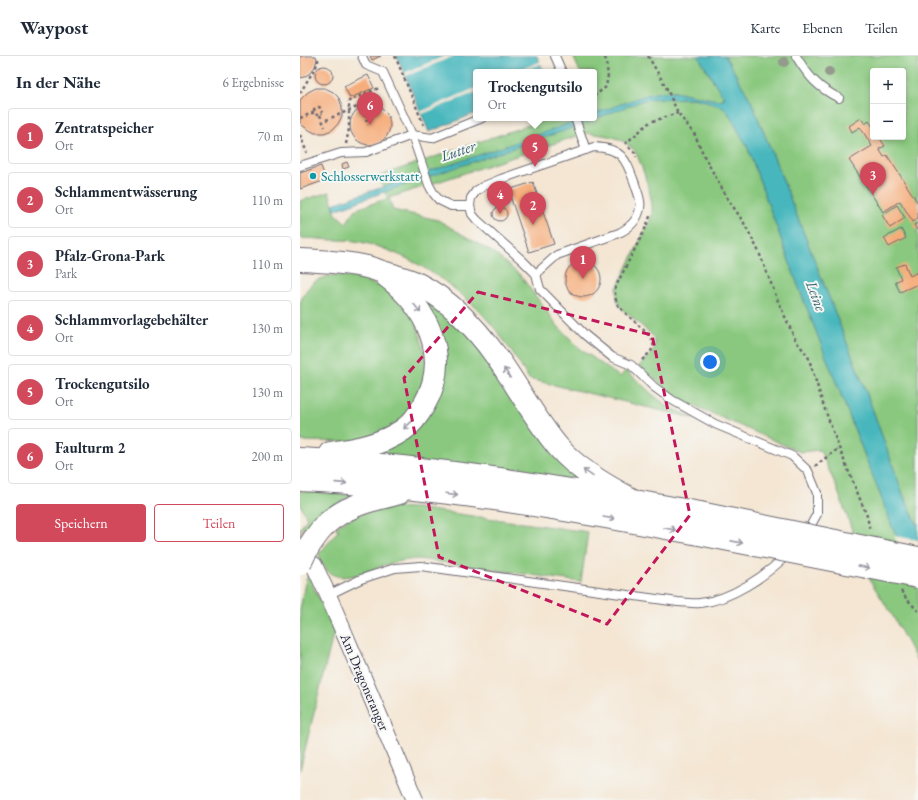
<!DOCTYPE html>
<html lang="de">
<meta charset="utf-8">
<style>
:root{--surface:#fff;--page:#f6f6f7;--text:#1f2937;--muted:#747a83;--line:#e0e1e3;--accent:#d1495b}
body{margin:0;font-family:"EB Garamond",serif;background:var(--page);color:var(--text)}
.controls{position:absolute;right:12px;top:12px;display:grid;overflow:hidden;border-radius:4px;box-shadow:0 2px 6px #0003}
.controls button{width:36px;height:36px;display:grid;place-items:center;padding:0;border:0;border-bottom:1px solid var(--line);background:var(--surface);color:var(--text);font:20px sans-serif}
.you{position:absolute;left:410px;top:306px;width:14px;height:14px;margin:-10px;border:3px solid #fff;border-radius:50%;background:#1a73e8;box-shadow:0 0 0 6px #1a73e833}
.badge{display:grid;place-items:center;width:26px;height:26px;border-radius:50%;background:var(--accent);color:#fff;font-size:13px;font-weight:700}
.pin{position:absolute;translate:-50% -33px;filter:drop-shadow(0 1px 2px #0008)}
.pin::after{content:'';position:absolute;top:21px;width:14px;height:12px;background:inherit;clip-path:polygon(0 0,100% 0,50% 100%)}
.popup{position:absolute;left:173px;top:13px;width:124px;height:52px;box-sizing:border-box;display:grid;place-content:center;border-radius:4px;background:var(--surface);filter:drop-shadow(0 1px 3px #0005);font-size:13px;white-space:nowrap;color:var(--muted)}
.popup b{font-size:15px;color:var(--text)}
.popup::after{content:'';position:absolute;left:50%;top:100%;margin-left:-8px;border:8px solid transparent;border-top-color:var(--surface)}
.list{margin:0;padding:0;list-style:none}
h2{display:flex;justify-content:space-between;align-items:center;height:52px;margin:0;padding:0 16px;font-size:17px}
h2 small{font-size:13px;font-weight:400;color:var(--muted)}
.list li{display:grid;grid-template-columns:26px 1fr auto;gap:12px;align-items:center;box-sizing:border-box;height:56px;margin:0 8px 8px;padding:0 8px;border:1px solid var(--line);border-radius:4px}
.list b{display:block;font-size:15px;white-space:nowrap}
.list p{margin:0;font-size:13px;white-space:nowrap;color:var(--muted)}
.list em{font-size:13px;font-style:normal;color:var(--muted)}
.actions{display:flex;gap:8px;padding:12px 16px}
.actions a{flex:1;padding:9px 0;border:1px solid var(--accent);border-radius:4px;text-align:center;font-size:14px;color:var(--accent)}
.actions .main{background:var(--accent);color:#fff}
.map{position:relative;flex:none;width:618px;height:744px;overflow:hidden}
header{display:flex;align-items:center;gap:24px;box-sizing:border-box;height:56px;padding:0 20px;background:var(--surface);border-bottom:1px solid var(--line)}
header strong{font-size:19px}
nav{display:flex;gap:22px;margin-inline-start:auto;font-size:14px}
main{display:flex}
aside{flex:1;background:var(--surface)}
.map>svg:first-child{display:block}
.green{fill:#89c87e;stroke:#56755c;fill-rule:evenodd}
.water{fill:#47b7bd;stroke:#346c7c}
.pier{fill:#f4e6d3}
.building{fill:#f6ac79}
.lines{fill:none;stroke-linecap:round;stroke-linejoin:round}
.minor-tunnel{stroke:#cabfb5;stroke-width:16;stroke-dasharray:16 8;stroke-linecap:butt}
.service-casing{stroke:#6c6770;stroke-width:10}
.minor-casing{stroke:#6c6770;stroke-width:18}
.trunk-casing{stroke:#6c6770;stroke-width:24}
.path{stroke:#6c6770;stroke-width:2.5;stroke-dasharray:3 3;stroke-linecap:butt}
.service{stroke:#fff;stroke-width:8}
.minor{stroke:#fff;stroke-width:16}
.trunk{stroke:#fff;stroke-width:22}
.trunk-bridge-casing{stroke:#6c6770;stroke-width:24;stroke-linecap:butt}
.path-bridge{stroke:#6c6770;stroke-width:2.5;stroke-dasharray:3 3;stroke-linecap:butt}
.trunk-bridge{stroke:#fff;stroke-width:22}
.tree{fill:#949a8c}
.oneway{stroke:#9c9ca7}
.marked{fill:none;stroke:#c2185b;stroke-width:3;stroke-dasharray:8 5;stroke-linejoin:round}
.culture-dot{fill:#0f9aa8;stroke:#f6f6f2;stroke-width:1.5}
.labels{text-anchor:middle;stroke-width:4;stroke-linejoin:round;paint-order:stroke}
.culture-label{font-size:14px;fill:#0d838f;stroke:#f6f6f2;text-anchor:start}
.street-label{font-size:14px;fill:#22223b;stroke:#f6f6f2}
.water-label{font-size:15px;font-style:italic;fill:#315e6f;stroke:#f6f6f2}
</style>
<header>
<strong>Waypost</strong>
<nav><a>Karte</a><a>Ebenen</a><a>Teilen</a></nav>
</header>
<main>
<aside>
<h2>In der Nähe<small>6 Ergebnisse</small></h2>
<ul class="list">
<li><span class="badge">1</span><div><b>Zentratspeicher</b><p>Ort</p></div><em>70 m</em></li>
<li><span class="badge">2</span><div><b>Schlammentwässerung</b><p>Ort</p></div><em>110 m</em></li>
<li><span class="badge">3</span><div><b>Pfalz-Grona-Park</b><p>Park</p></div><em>110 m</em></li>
<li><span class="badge">4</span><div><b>Schlammvorlagebehälter</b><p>Ort</p></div><em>130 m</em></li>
<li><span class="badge">5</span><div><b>Trockengutsilo</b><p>Ort</p></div><em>130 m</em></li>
<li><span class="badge">6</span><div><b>Faulturm 2</b><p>Ort</p></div><em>200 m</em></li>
</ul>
<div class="actions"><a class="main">Speichern</a><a>Teilen</a></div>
</aside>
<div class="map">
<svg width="618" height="744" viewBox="0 0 618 744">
<rect width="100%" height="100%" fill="#f6f6f2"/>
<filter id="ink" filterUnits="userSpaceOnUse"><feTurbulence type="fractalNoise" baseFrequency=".025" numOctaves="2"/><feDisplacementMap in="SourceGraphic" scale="8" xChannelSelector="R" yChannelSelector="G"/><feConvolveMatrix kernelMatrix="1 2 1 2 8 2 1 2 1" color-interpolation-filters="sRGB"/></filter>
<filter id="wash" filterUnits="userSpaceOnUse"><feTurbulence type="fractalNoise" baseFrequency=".012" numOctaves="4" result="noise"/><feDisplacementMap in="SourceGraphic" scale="16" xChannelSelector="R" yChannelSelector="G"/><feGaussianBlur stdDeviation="0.9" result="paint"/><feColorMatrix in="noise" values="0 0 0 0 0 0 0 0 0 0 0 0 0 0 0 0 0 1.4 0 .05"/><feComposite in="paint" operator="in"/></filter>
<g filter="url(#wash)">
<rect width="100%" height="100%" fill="#f4e6d3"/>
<path class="green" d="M273 0H398L423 40 424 43 416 44 374 35 376 43 381 42H393L406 45 420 50 427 54 447 90 499 232 578 433 593 473 618 518V607L594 562 571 526 536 430 520 394 500 396 379 343 339 310C349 299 361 294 351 278L320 251C317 245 316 239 317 232L347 171C350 165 353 158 352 150 352 139 341 107 336 97 334 94 330 90 327 88 316 79 299 79 286 77L89 142 93 154 138 164 195 198 220 219 257 269 278 291 320 321 326 314 353 339 369 351 396 363 229 323C215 301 201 278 183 259 151 225 106 196 61 186 51 184 41 184 30 184 20 183 10 182 0 182V145L29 136 36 158 46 167 56 153 89 142 84 136 79 120 249 62H294V16H280Z
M425 0H618V470L604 441 567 338 475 104 451 45ZM573 15H603V81H573Z
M35 219 53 221 68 226 83 232 99 243 115 261 128 308 115 349 91 373 50 386 0 385V247C7 229 16 222 35 219Z
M109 231 164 273 294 427 72 400 138 333Z
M0 435 52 439 27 454 0 489V473L7 462 0 448Z
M86 451 115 452 288 476 281 526 119 503C107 504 97 505 85 509 68 514 39 531 25 512 21 507 20 504 19 498L39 474 35 472 51 461Z
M8 519 34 575 0 714V554L5 527Z"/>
<path class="water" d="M97 0H237L244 16H176V57L129 76Z
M398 0H425L451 45 475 104 567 338 604 441 618 470V518L593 473 578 433 499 232 447 90 427 55 420 50 406 45 393 42H381L376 43 359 42 344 44 272 72 84 136 35 154 33 148C117 119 201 93 284 62H294V58L343 40 356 37 374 35 416 44 424 43 423 40Z"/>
<path class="pier" d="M145 0H154L106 20 104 17Z
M242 5 243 7 222 16H215Z
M176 32V36L122 58 120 56Z
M594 480 618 484V520L616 519Z"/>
<g id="blocks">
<path class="building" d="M0 0H16L17 3 15 11 10 17 4 21 0 22Z
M70 0H81L72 4Z
M15 19a9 9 0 1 1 18 0a9 9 0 1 1-18 0Z
M68 19 74 32 50 42 44 30Z
M16 32H25L33 36 39 42 42 51V60L38 68 32 74 24 77H15L11 75 3 70 0 66V44L8 36Z
M50 69a20 20 0 1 1 40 0a20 20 0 1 1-40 0Z
M561 62 565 68 569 65 573 71V81H579L585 90 579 93 584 101 587 99 618 147V162L613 166 600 145 583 156 549 104 572 90 560 71 552 76 549 70Z
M47 106 49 111 43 113 42 108Z
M21 110 26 124 0 133V117Z
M233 126 254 188 229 196 208 134Z
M597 149 605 162 590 172 582 159Z
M193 158a7 7 0 1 1 14 0a7 7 0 1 1-14 0Z
M618 167V173L617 174 614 169Z
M601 173 606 182 589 191 584 182Z
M265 223a18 18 0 1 1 36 0a18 18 0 1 1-36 0Z
M605 208 610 220 618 216V228L600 236 595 226 601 223 596 211Z"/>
</g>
</g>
<g filter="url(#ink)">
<use href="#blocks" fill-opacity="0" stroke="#6c6770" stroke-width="1"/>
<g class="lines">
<path class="minor-tunnel" d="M0 476 10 501"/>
<g class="service-casing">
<path id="service" d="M62 0 66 9 83 16 112 79 129 129 134 138 139 144 151 150H170
M255 0 262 16
M496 0C508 20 518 32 539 42
M275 62 286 94
M294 91C323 92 326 104 335 128 337 136 342 144 340 152 338 164 329 172 319 177L257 199 236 218 223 205 177 164 172 158 170 150 171 142 176 135 184 130 201 123Z
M0 110 41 97 66 96 112 79 132 82 182 62
M236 218 240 233 285 279 312 301 331 309 354 331 372 344 415 368 492 400 508 415 517 437V458L506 478
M28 539 61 523 95 512 121 510 378 546C385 546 393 548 400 547 431 544 465 520 487 499"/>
</g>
<g class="minor-casing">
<path id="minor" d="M14 509 28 539 115 744"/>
</g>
<g class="trunk-casing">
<path id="trunk" d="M0 204C22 205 45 206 67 211 75 213 84 217 93 219 101 222 110 224 118 228 149 244 176 272 196 300 218 330 235 364 259 392 278 414 308 431 333 444
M30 397C56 393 81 389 103 374 112 368 119 358 124 349 152 301 127 251 86 220
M0 403C135 410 268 432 400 457
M0 424C133 430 268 453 399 478
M26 468C34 461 43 455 53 451 67 444 84 442 99 437"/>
</g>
<path class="path" d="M95 0 125 72
M348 0 366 31 378 57 395 79 405 102 428 143 444 167 458 194 478 245 496 285 508 300 523 348 539 392 567 460 570 475
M0 37 18 7V0
M294 40 306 31 308 19 305 0
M14 55a4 4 0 1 1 8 0a4 4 0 1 1-8 0Z
M57 51 61 50 68 69
M20 59 25 71
M0 62 15 56
M0 79 7 97
M46 88 49 73V45L79 32
M325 88 350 66 378 57
M329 91 335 97 336 101
M342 304C350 296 358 292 350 280L319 251C315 245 315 239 315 232L346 171 351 158
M515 410 539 392
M601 535 606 542 618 555"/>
<use href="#service" class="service"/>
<use href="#minor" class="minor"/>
<use href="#trunk" class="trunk"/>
<g class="trunk-bridge-casing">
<path id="trunk-bridge" d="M400 457 618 502
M399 478 618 521
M0 508C6 493 15 480 26 468"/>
</g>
<path class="path-bridge" d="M26 64 57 51"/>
<use href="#trunk-bridge" class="trunk-bridge"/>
</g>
<g class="tree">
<circle cx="484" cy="6" r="5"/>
<circle cx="529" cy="16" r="5"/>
</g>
<defs><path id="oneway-shaft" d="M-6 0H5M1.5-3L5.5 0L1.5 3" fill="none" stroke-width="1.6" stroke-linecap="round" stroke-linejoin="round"/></defs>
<g class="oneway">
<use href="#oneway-shaft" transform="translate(117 252) rotate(53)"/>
<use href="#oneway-shaft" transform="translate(207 317) rotate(-123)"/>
<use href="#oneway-shaft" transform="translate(108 369) rotate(137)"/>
<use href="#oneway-shaft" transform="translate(288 417) rotate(-145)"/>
<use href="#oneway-shaft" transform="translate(41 427) rotate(4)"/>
<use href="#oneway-shaft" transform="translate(152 438) rotate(7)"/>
<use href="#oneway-shaft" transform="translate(309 462) rotate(10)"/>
<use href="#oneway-shaft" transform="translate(370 473) rotate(11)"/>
<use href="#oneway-shaft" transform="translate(437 486) rotate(11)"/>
<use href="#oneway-shaft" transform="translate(564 511) rotate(11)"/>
</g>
</g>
<path class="marked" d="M178 236 352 279 390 459 307 568 139 501 104 322Z"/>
<circle class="culture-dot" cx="13" cy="120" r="4"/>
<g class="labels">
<g class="culture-label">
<text x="21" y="125">Schlosserwerkstatt</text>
</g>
<g class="street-label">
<text transform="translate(65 626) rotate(67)" y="5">Am Dragoneranger</text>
</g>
<g class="water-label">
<text transform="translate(158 95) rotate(-19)" y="5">Lutter</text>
<text transform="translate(516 240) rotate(69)" y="5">Leine</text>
</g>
</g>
</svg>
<div class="controls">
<button>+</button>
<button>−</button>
</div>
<div class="you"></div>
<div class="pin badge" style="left:283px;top:223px">1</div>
<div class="pin badge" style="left:233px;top:169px">2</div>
<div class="pin badge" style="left:573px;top:139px">3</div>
<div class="pin badge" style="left:200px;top:158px">4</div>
<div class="pin badge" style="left:235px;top:111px">5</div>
<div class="popup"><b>Trockengutsilo</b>Ort</div>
<div class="pin badge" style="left:70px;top:69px">6</div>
</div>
</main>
